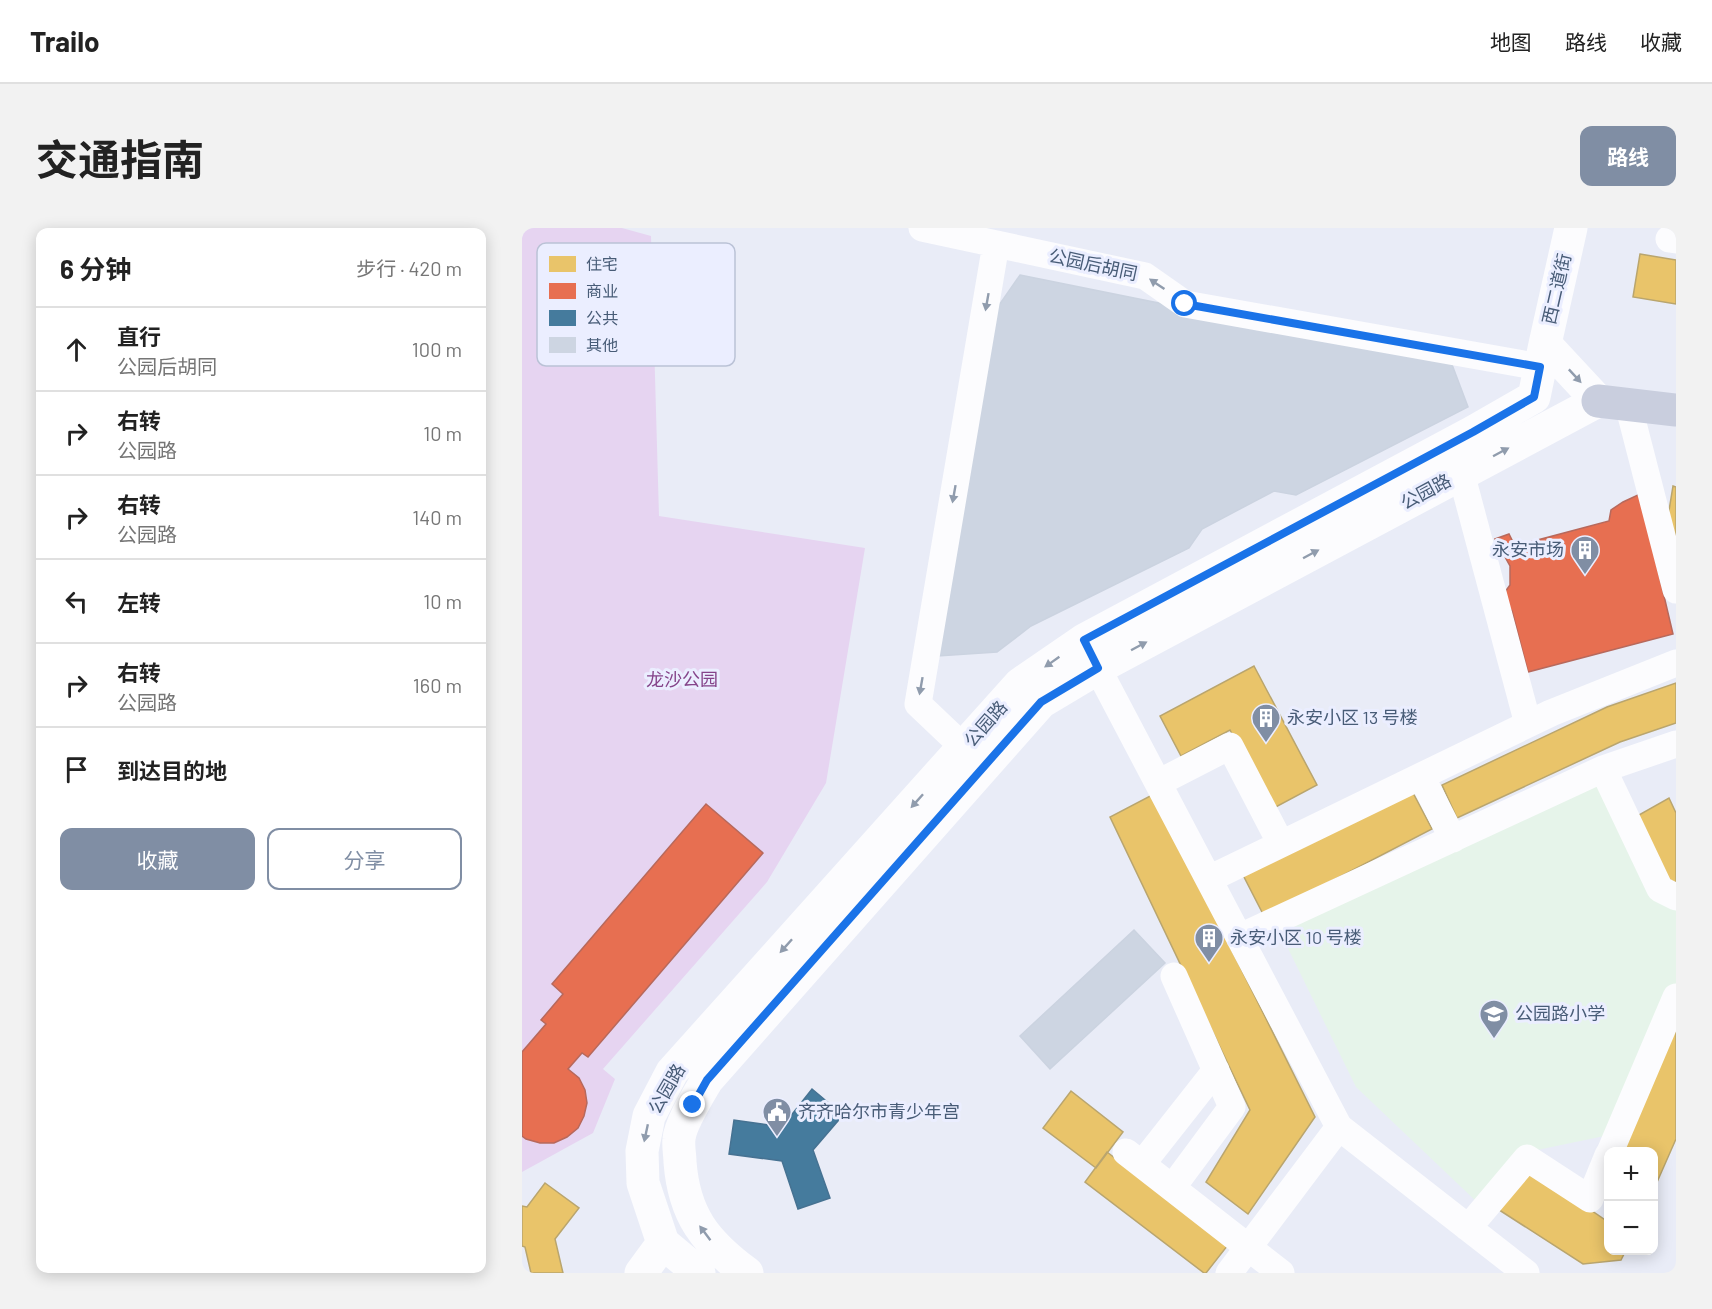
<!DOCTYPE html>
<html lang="zh">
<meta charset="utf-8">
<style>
:root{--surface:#fff;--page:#f2f2f2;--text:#222;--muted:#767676;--line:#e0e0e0;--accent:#808ea4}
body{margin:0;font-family:Barlow,"Noto Sans SC",sans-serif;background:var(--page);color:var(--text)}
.controls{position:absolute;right:18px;bottom:18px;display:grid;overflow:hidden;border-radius:12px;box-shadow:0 3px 15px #0003}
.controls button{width:54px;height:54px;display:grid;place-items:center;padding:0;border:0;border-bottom:2px solid var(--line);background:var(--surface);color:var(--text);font:30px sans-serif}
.stop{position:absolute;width:18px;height:18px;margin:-14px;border:4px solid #1a73e8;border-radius:50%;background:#fff}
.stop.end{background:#1a73e8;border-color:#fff;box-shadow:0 2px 6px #0008}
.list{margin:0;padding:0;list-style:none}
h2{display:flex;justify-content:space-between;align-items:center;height:78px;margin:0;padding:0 24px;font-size:26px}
h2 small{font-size:20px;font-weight:400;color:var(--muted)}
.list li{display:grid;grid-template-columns:39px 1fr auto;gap:18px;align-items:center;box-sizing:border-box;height:84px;padding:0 24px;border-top:2px solid var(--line)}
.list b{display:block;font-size:22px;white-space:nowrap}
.list p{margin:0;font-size:20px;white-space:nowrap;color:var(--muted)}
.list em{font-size:20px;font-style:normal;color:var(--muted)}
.actions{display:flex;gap:12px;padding:18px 24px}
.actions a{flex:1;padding:14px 0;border:2px solid var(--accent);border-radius:12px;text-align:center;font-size:21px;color:var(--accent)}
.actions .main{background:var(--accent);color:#fff}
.icon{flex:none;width:33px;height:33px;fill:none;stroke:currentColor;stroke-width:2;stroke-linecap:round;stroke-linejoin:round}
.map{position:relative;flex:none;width:1154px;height:1045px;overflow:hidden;border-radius:12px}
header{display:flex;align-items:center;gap:36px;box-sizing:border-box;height:84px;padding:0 30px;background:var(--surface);border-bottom:2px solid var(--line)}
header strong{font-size:28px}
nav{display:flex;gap:33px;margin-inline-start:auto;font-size:21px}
.intro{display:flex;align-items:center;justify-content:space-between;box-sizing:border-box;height:144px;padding:0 36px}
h1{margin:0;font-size:42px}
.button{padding:15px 27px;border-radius:12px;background:var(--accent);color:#fff;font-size:21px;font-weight:700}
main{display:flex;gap:36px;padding:0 36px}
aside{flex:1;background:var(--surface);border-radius:12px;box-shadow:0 3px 15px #0003}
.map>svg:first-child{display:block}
.education{fill:#e6f4ea}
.green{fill:#e6d4f1}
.homes{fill:#e9c46a;stroke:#b9a56e;stroke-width:1.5}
.shops{fill:#e76f51;stroke:#b7695c;stroke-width:1.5}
.public{fill:#457b9d;stroke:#467292;stroke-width:1.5}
.building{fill:#cdd5e2;stroke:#cbd3e0;stroke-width:1.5}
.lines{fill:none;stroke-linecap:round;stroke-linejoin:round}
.minor{stroke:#fcfcfe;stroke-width:27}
.secondary{stroke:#fcfcfe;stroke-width:33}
.primary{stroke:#c9cede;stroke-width:33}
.oneway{fill:#909cad}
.route{stroke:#1a73e8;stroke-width:8}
.labels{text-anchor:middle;stroke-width:6;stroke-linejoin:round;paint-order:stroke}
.street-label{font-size:18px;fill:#485c77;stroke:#ebeeff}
.poi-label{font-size:18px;fill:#485c77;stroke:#ebeeff;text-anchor:start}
.park-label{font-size:18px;fill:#85448a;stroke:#ebeeff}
.key{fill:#ebeeff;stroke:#bac2d6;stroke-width:1.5}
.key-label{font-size:16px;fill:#485c77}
</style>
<header>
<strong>Trailo</strong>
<nav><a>地图</a><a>路线</a><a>收藏</a></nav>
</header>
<div class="intro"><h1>交通指南</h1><a class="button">路线</a></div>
<main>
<aside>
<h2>6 分钟<small>步行 · 420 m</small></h2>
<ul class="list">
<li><svg class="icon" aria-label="ahead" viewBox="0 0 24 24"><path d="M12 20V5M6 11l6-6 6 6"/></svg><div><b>直行</b><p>公园后胡同</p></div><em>100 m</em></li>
<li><svg class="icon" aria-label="right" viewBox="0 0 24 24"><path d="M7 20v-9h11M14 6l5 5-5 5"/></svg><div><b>右转</b><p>公园路</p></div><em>10 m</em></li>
<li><svg class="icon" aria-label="right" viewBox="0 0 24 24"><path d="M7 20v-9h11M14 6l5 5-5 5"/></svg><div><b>右转</b><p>公园路</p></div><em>140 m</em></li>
<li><svg class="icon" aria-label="left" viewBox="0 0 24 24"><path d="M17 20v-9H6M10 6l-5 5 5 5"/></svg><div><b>左转</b></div><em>10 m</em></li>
<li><svg class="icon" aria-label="right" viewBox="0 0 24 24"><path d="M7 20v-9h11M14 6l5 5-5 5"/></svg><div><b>右转</b><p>公园路</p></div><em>160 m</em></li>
<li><svg class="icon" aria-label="arrive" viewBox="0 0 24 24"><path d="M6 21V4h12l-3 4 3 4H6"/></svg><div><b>到达目的地</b></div></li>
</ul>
<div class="actions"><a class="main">收藏</a><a>分享</a></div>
</aside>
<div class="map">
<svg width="1154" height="1045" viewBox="0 0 1154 1045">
<rect width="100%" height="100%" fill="#e9ecf7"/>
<path class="education" d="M1081 553 1154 675V763L1092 906 1001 925 957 976 834 859 757 702Z"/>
<path class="green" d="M0 0H100L129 8 137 288 343 320 304 555 245 654 81 841 93 851 71 905 0 944Z"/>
<path class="homes" d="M1118 26 1154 32V76L1111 69Z
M1151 258 1154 259V313L1145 295Z
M732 438 795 557 750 581 708 502 659 528 638 488Z
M1154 455V495L1098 514 935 590 920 557 1085 479Z
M889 561 910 601 742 688 721 647Z
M632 566 793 889 726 986 684 954 728 882 588 589Z
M1147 570 1154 585V655L1135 646 1108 592Z
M1154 779V911L1132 961V924H1100Z
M549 863 601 904 574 940 521 900Z
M585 924 706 1017 684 1045H682L563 954Z
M1005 938 1086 994V1022H1104L1099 1032 1061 1036 971 978Z
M23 955 57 980 33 1011 41 1045H9L3 1019 0 1018V978L5 979Z"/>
<path class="shops" d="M1118 266 1151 406 1006 444 990 383 978 371 988 357V338L973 311 987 306 993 318 1087 293 1089 282 1101 274Z
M184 576 241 625 66 829 60 825 46 841 57 850 63 862 65 875 62 888 56 900 45 909 32 915H18L4 911 0 908V824L24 796 19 792 41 766 30 756Z"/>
<path class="public" d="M290 861 321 887 291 922 308 970 276 981 260 933 207 926 212 892 260 899Z"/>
<path class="building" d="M498 47 929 134 946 179 774 267 752 263 680 301 667 320 509 398 475 424 416 428 466 93Z
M612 702 643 735 528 841 498 808Z"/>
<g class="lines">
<path class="minor" d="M400 0 623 48 663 76 1018 139
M1147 11 1154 12
M1106 176 1154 362
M939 245 1006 496
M566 422 817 899 707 1045
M455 532 396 476 474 16
M1081 541 1138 661 1154 669
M899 548 931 611
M636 555 708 518 759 616
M687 651 1029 485 1154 435
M718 709 1081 541 1154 516
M817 899 1004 1045
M604 924 759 1045
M1088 924 1154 769
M620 936 694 842
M650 960 710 879 652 748
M946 1000 1005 930 1068 971 1086 927"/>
<path class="secondary" d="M119 1045 141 1015
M177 1045 141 1015 121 955 120 923 127 888 150 844 498 456 562 412 951 204 1012 169 1023 116
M225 1045C183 1014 162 987 158 934 158 927 156 918 157 911 158 896 177 866 185 852L519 474 576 440 1076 173 1023 116 1049 0"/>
<path class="primary" d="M1076 173 1154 182"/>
</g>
<defs><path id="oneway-solid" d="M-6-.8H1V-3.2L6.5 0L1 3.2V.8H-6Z" transform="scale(1.5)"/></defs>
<g class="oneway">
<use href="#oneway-solid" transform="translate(635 56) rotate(-146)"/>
<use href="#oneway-solid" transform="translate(465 74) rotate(100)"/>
<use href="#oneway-solid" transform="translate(1053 148) rotate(47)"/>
<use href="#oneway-solid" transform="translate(979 224) rotate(-28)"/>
<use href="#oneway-solid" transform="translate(432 266) rotate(100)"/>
<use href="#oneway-solid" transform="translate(789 326) rotate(-28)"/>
<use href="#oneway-solid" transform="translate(617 418) rotate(-28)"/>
<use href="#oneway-solid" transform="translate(530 434) rotate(145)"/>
<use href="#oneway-solid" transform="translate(399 458) rotate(100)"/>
<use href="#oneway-solid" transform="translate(395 573) rotate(132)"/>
<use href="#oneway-solid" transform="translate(264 718) rotate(132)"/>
<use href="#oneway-solid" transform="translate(124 905) rotate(102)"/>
<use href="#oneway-solid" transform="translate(183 1005) rotate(-127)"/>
</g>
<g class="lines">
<path class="route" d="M171 877 185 852 519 474 576 440 562 412 951 204 1012 169 1018 139 663 76"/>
</g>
<defs>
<g id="building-pin" transform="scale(1.5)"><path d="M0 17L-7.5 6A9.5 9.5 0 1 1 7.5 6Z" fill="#808ea4" stroke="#ebeeff"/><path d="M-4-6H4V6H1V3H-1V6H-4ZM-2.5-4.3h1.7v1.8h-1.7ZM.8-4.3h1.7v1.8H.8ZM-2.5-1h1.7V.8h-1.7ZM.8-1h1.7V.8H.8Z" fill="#fff"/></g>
<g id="school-pin" transform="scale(1.5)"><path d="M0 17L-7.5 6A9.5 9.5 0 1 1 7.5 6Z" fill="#808ea4" stroke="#ebeeff"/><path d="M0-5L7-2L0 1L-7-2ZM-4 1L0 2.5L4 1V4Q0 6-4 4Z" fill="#fff"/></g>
<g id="civic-pin" transform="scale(1.5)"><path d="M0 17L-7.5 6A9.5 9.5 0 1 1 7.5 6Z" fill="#808ea4" stroke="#ebeeff"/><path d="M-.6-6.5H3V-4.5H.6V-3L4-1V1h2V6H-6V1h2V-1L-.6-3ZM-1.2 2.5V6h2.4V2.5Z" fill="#fff"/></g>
</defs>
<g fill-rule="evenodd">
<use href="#building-pin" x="1063" y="322"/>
<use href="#building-pin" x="744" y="490"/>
<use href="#building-pin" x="687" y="710"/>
<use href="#school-pin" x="972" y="786"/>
<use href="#civic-pin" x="255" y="884"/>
</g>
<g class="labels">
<g class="street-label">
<text transform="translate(571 37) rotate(12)" y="6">公园后胡同</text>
<text transform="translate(1035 61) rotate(-77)" y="6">西二道街</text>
<text transform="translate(904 264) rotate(-28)" y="6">公园路</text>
<text transform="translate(464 496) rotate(-49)" y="6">公园路</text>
<text transform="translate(145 861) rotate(-60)" y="6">公园路</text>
</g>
<g class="poi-label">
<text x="1042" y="328" text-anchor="end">永安市场</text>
<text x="765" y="496">永安小区 13 号楼</text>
<text x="708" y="716">永安小区 10 号楼</text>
<text x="993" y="792">公园路小学</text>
<text x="276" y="890">齐齐哈尔市青少年宫</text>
</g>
<g class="park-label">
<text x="160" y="458">龙沙公园</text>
</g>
</g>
<rect x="15" y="15" width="198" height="123" rx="9" class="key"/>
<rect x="27" y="28" width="27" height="16" fill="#e9c46a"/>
<rect x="27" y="55" width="27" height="16" fill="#e76f51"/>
<rect x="27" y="82" width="27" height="16" fill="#457b9d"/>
<rect x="27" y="109" width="27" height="16" fill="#cdd5e2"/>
<g class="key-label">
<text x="64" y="42">住宅</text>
<text x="64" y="69">商业</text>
<text x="64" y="96">公共</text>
<text x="64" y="123">其他</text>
</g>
</svg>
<div class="controls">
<button>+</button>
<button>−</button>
</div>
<div class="stop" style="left:663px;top:76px"></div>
<div class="stop end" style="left:171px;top:877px"></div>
</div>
</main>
